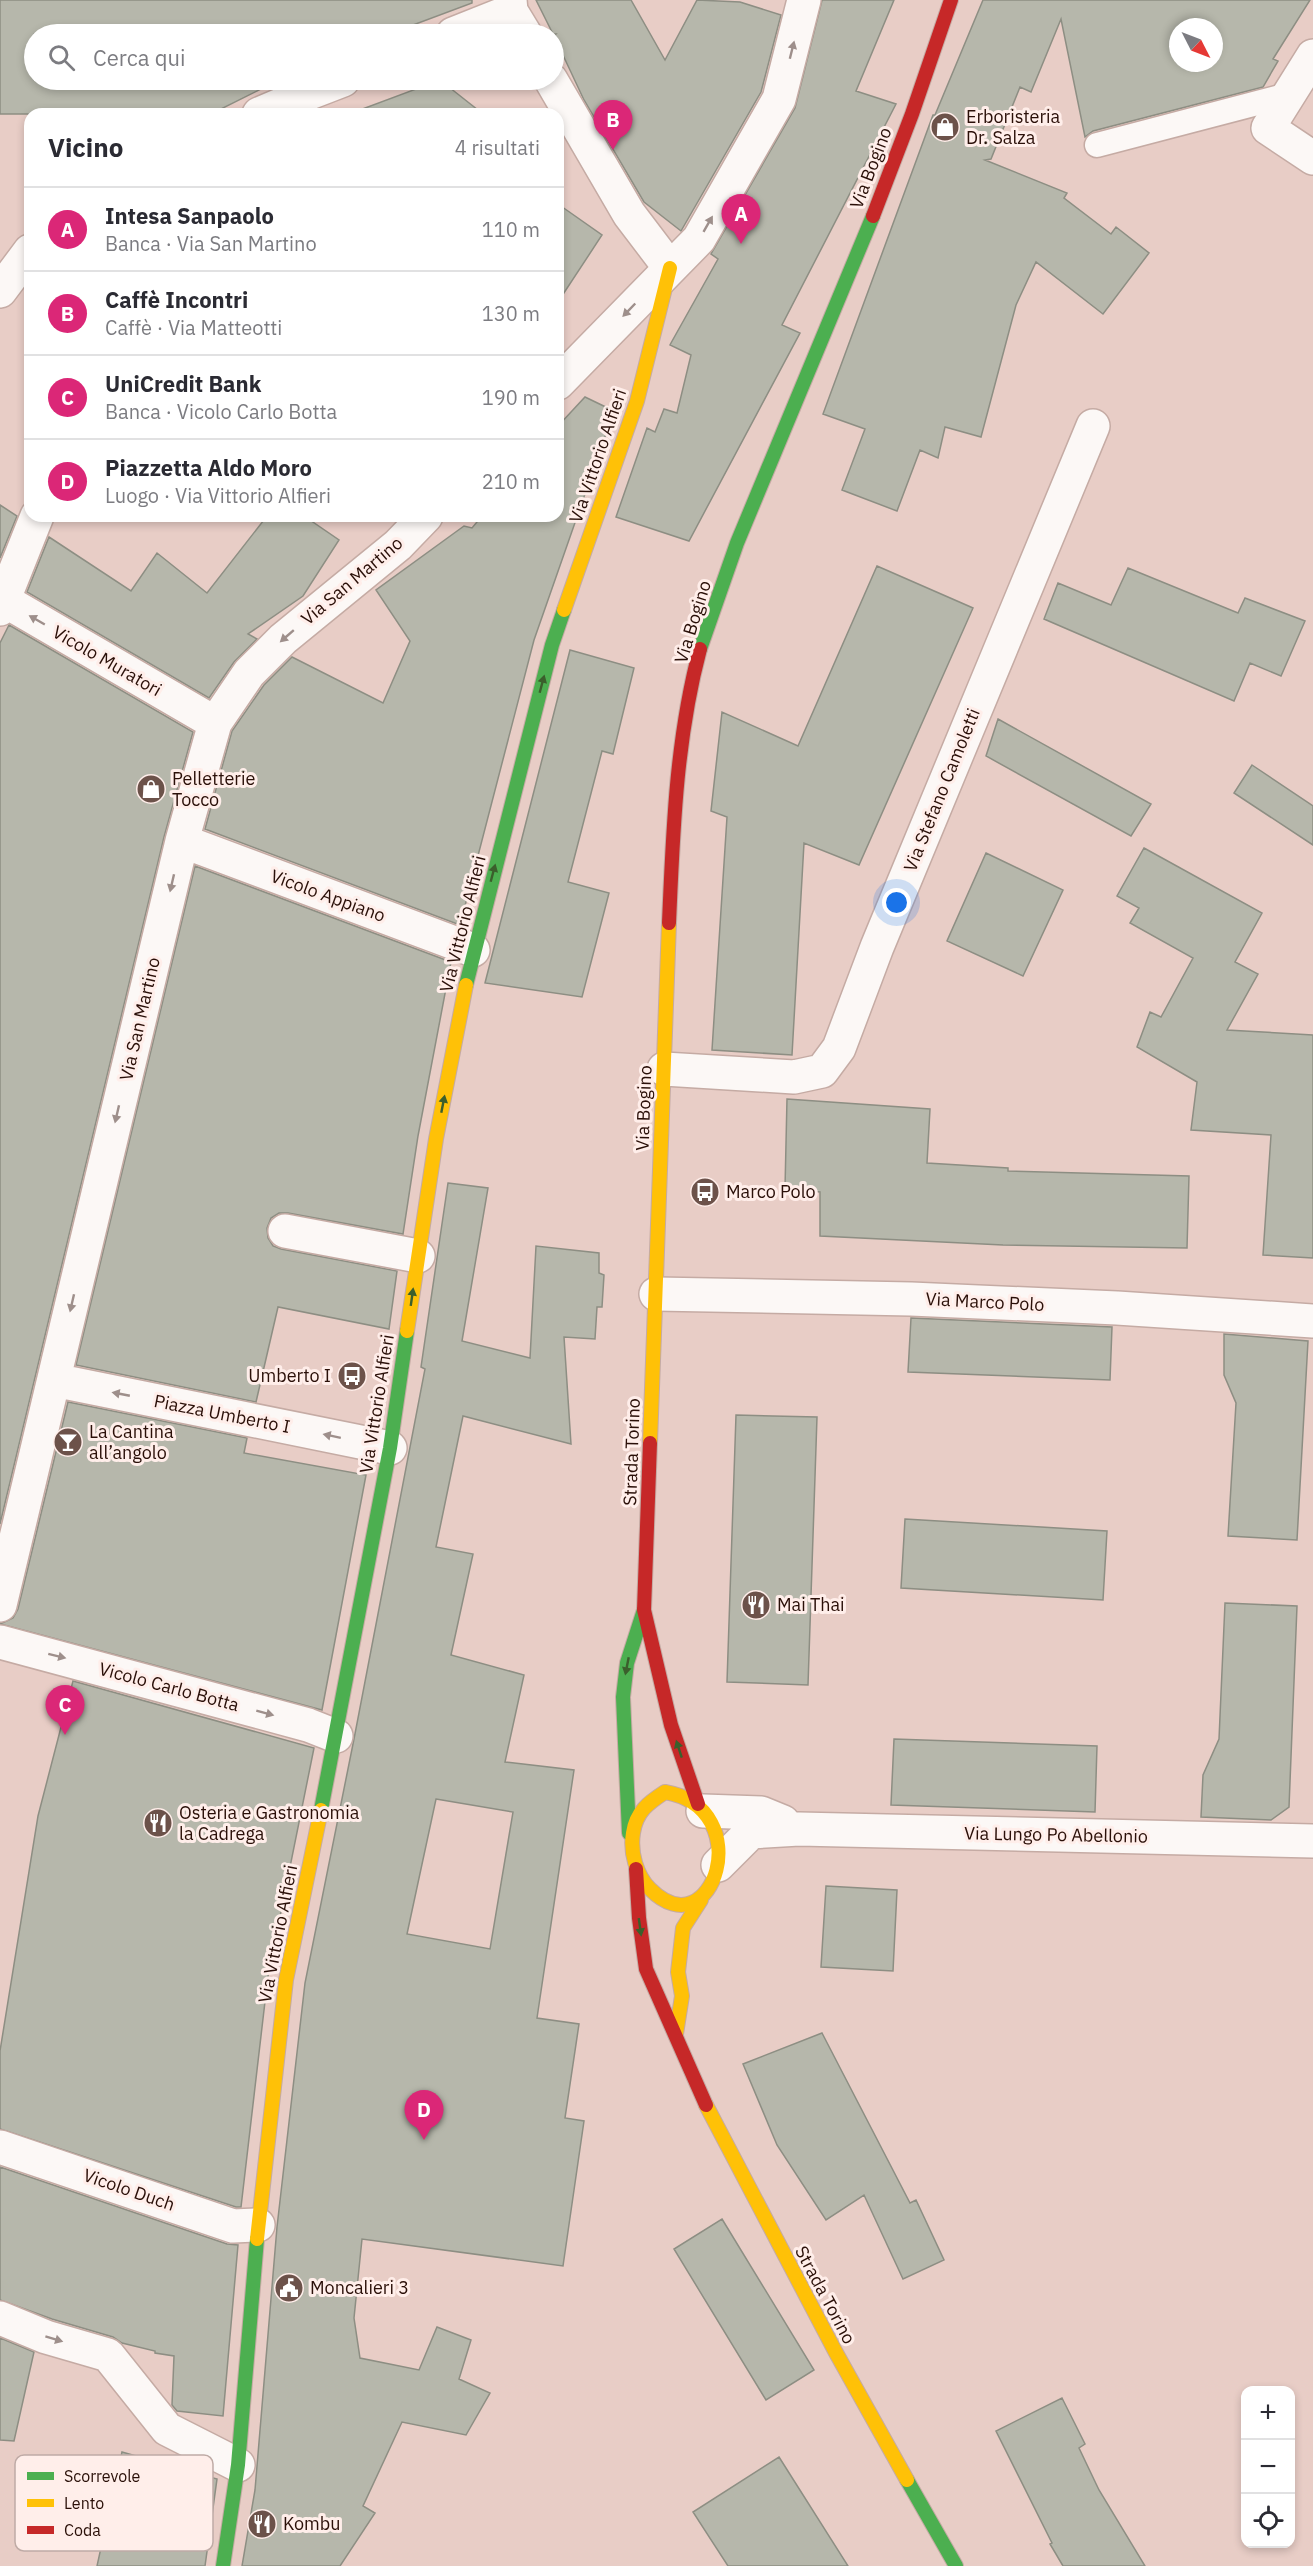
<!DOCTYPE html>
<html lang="it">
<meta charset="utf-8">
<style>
:root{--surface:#fff;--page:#f7f7f7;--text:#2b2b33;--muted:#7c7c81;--line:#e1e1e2;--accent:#db2777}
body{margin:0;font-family:"IBM Plex Sans",sans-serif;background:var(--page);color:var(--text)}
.controls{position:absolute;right:18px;bottom:18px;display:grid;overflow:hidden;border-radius:12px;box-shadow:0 3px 9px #0003}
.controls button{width:54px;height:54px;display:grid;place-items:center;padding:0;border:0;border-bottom:2px solid var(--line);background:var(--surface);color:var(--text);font:30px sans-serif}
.compass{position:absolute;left:1169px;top:18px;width:54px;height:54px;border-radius:50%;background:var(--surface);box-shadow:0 3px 9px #0003;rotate:132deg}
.you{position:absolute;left:897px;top:903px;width:21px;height:21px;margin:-15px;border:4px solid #fff;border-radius:50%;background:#1a73e8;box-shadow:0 0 0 9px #1a73e833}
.badge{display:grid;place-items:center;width:39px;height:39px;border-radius:50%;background:var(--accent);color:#fff;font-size:20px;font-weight:700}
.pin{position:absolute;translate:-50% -50px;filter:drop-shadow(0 2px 3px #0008)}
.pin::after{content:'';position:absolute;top:32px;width:21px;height:18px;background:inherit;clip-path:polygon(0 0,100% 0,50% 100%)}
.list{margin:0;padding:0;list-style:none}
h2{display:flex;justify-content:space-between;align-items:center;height:78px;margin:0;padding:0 24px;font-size:26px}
h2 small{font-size:20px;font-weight:400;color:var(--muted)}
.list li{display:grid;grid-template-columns:39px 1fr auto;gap:18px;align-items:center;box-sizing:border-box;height:84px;padding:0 24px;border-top:2px solid var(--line)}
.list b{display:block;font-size:22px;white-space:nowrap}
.list p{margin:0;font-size:20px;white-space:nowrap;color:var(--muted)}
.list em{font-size:20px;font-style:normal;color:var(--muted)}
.icon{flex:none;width:33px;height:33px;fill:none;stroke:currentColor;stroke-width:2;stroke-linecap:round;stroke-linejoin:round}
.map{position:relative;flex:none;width:1313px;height:2566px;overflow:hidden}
.search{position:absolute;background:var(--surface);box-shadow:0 3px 9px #0003;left:24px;top:24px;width:540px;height:66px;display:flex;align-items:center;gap:15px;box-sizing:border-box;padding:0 21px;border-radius:33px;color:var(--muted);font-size:22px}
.panel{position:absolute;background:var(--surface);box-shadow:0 3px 9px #0003;left:24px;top:108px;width:540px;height:414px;border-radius:18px}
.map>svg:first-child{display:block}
.building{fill:#b6b7ab;stroke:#8d8e83;stroke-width:1.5;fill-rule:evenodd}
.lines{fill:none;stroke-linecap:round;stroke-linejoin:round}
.lane-casing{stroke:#c5aba4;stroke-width:27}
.street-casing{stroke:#c5aba4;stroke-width:36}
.fast-casing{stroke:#c5aba4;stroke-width:16}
.slow-casing{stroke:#c5aba4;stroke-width:16}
.jam-casing{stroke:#c5aba4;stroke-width:16}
.lane{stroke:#fcf8f6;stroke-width:24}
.street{stroke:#fcf8f6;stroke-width:33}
.fast{stroke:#4caf50;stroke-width:14}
.slow{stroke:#ffc107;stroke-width:14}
.jam{stroke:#c62828;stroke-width:14}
.oneway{fill:#9e8f8b}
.oneway2{fill:#3b5f2c}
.labels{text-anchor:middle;stroke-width:6;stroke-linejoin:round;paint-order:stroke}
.poi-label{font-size:18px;fill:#2a0f08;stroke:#ffeeea;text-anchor:start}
.street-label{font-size:18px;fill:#2a0f08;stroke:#ffeeea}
.key{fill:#ffeeea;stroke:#bfaba6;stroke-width:1.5}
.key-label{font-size:16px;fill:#2a0f08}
</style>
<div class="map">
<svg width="1313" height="2566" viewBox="0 0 1313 2566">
<rect width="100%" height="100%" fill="#e8cdc6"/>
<path class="building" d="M0 0H472V3L389 34H34V80H279L211 114H0Z
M536 0H631L665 60 697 0 740 2 781 15 761 92 681 231 644 202 584 100 554 36 556 34H553Z
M822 0H894L856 91 896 104 782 325 800 333 689 541 616 517 647 428 655 432 664 409 677 413 691 355 670 345 671 343 718 259 711 254 795 108Z
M983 0H1310L1273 59 1278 61 1263 87 1093 131 1085 137 1061 19 1031 92 1020 87 991 159 985 160 1067 193 1064 198 1111 234 1116 227 1149 253 1103 314 1036 262 1016 305 981 437 945 427 938 458 920 450 897 511 842 490 865 429 823 414 933 115H935ZM1178 27H1214V63H1178Z
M440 80 483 114H357V111Z
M558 204 602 235 558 302Z
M585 397 614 411 534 640 460 925 205 829 232 731 264 685 292 657 383 703 410 641 376 590 464 526 472 528 482 516H558V426Z
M0 505 17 516 0 558Z
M267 516H304L339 540 303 596 248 634 257 639 234 662 209 698 27 592 49 537 131 591 157 553 207 593Z
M877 566 973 608 859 865 804 843 792 1055 712 1050 727 817 711 811 722 712 798 746Z
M1128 568 1238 613 1245 598 1305 621 1281 676 1250 663 1234 701 1044 619 1058 583 1111 605Z
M9 625 193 732 164 837 0 1524V643Z
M570 650 634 668 613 754 602 751 568 882 609 893 582 997 485 983Z
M998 719 1151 804 1131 836 986 756Z
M1252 765 1313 806V845L1234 793Z
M1144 848 1262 913 1235 962 1258 974 1227 1030 1313 1035V1258L1263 1255 1271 1135 1191 1130 1197 1082 1137 1047 1150 1012 1161 1017 1193 958 1130 923 1139 908 1117 896Z
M986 853 1063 890 1023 976 947 941Z
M195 866 451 962 418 1136 403 1234 288 1213H279L271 1218 267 1228 268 1238 273 1246 281 1249 397 1271 389 1329 278 1307 256 1402 76 1365Z
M787 1099 930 1109 927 1163 1008 1168V1171L1189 1176 1187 1248 1003 1245 820 1236V1192L785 1188Z
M448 1183 488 1188 462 1341 530 1358 536 1246 599 1253V1273L604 1275 602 1307H597L595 1339 564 1337 571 1444 463 1416 436 1547 473 1554 451 1655 524 1675 505 1762 574 1770 537 2018 579 2024 565 2118 584 2121 563 2266 362 2239 354 2318 360 2358 419 2370 437 2327 471 2340 459 2379 490 2393 466 2435 402 2422 363 2506 375 2513 340 2566H242L255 2490 277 2227 305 1983 354 1739 425 1369 421 1367ZM436 1799 513 1812 490 1949 407 1934Z
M911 1318 1112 1327 1110 1380 908 1372Z
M1224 1334 1308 1341 1297 1540 1228 1536 1236 1403 1224 1375Z
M68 1402 247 1438 244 1453 366 1475 322 1710 0 1624 13 1618 18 1609Z
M736 1415 817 1417 808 1685 727 1682Z
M905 1519 1107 1531 1103 1600 901 1588Z
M1225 1603 1297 1606 1289 1807 1271 1820 1201 1817 1203 1775 1219 1739Z
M73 1681 314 1748 268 1976 241 2207H236L0 2129V2051L38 1816Z
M894 1739 1097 1746 1095 1812 891 1805Z
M826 1886 897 1890 893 1971 821 1967Z
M822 2033 910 2203 916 2200 944 2260 903 2279 864 2195 826 2220 777 2145 743 2064Z
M0 2167 227 2244 238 2245 223 2416 177 2411 172 2405 174 2356 155 2353V2351L122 2343 113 2337 52 2319 0 2300Z
M722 2219 814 2370 766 2400 674 2249Z
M0 2338 34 2352 14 2441 0 2440Z
M1062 2398 1085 2444 1079 2448 1099 2490 1145 2566H1063L1050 2544 1052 2543 996 2431Z
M122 2452 217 2479 205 2566H97Z
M779 2457 848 2566H728L693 2512Z"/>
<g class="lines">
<g class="lane-casing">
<path id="lane" d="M1097 145 1288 95"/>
</g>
<g class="street-casing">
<path id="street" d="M511 11 525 34
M453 34 511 11 510 0
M1313 56 1268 128 1313 158
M551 80 629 214 670 268
M259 114 299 97
M292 114 299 97 343 80
M0 291 30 251
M558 383 699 239 779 99 804 0
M0 598 215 723
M0 609 37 516
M182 841 473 950
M664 1069 794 1077 822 1071 839 1048 877 947 1093 426
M285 1231 418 1256
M656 1294 911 1299 1117 1308 1313 1321
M54 1380 390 1448
M0 1605 182 841 215 723 249 673 283 639 398 545 426 516
M0 1642 308 1725 336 1736
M703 1811 761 1813 783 1822
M718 1865 751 1832 799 1829 1313 1841
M0 2147 233 2226 258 2225
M0 2318 46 2337 108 2355 167 2429 238 2465"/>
</g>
<g class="fast-casing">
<path id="fast" d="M700 649 737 543 873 216
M466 985 552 645 564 610
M321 1810 390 1448 407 1331
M629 1833 623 1697 627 1663 644 1610
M907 2480 956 2566
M223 2566 238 2465 257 2239"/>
</g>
<g class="slow-casing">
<path id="slow" d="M564 610 637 401 670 268
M407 1331 436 1139 466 985
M650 1443 669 923
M665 1792C759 1808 713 1952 650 1889 636 1875 630 1852 633 1833 636 1812 648 1803 665 1792Z
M676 2034 682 1996 678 1972 683 1928 701 1900
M706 2105 835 2351 907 2480
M257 2239 286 1980 321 1810"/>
</g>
<g class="jam-casing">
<path id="jam" d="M873 216 912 114 951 0
M669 923C673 831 676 739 700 649
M650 1443 644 1610 671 1725 698 1804
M636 1869 639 1918 646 1969 706 2105"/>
</g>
<use href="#lane" class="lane"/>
<use href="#street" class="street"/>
<use href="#fast" class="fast"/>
<use href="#slow" class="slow"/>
<use href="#jam" class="jam"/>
</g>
<defs><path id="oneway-solid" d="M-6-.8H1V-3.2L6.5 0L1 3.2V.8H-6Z" transform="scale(1.5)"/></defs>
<g class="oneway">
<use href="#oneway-solid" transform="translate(792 50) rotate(-76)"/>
<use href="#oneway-solid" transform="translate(708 224) rotate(-60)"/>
<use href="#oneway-solid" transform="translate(629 310) rotate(134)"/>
<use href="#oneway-solid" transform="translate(37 620) rotate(-150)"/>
<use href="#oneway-solid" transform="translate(287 636) rotate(139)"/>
<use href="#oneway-solid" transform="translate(172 883) rotate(103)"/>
<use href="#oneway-solid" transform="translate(117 1114) rotate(103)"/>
<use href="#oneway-solid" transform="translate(72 1303) rotate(103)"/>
<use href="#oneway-solid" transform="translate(121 1394) rotate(-169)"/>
<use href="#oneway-solid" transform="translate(332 1436) rotate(-168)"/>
<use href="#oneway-solid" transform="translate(57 1656) rotate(14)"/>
<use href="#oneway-solid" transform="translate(265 1713) rotate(15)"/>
<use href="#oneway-solid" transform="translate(54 2339) rotate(17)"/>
</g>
<g class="oneway2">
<use href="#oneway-solid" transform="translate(542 684) rotate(-75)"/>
<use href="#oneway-solid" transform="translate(493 873) rotate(-75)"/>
<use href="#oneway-solid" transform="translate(443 1104) rotate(-79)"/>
<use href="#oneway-solid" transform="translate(412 1297) rotate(-82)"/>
<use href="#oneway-solid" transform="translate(627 1666) rotate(101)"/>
<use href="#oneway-solid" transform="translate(679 1749) rotate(-108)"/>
<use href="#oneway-solid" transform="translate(640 1927) rotate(82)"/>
</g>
<defs>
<g id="shop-disc" transform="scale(1.5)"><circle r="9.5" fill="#6c524a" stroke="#ffeeea"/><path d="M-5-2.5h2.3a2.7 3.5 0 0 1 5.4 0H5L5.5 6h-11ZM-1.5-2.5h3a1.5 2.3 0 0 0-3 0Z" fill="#fff"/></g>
<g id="bus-disc" transform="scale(1.5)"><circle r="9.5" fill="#6c524a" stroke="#ffeeea"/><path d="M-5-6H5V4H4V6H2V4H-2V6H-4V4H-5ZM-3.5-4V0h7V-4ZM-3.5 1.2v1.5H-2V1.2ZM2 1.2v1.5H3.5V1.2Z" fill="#fff"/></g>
<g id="bar-disc" transform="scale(1.5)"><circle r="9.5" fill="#6c524a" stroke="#ffeeea"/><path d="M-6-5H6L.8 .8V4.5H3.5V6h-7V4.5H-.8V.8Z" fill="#fff"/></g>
<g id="restaurant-disc" transform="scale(1.5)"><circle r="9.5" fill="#6c524a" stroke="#ffeeea"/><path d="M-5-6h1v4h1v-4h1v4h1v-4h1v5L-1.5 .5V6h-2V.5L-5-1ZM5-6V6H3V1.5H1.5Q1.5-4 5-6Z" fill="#fff"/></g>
<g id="civic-disc" transform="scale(1.5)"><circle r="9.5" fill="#6c524a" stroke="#ffeeea"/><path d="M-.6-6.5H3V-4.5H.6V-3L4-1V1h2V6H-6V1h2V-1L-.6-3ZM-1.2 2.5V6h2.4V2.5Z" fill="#fff"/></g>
</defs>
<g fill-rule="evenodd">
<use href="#shop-disc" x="945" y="127"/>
<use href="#shop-disc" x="151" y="789"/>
<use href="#bus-disc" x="705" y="1192"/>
<use href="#bus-disc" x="352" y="1376"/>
<use href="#bar-disc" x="68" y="1442"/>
<use href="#restaurant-disc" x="756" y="1605"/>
<use href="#restaurant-disc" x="158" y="1823"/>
<use href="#civic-disc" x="289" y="2288"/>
<use href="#restaurant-disc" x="262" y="2524"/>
</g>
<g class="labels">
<g class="poi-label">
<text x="966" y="123">Erboristeria<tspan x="966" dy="21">Dr. Salza</tspan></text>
<text x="172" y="785">Pelletterie<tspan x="172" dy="21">Tocco</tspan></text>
<text x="726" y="1198">Marco Polo</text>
<text x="331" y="1382" text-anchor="end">Umberto I</text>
<text x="89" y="1438">La Cantina<tspan x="89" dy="21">all’angolo</tspan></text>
<text x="777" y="1611">Mai Thai</text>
<text x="179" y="1819">Osteria e Gastronomia<tspan x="179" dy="21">la Cadrega</tspan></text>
<text x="310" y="2294">Moncalieri 3</text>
<text x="283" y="2530">Kombu</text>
</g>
<g class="street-label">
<text transform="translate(871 168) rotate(-69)" y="6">Via Bogino</text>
<text transform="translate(598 456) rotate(-71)" y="6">Via Vittorio Alfieri</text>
<text transform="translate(352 581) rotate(-40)" y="6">Via San Martino</text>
<text transform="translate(693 622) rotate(-73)" y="6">Via Bogino</text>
<text transform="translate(107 661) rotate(30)" y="6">Vicolo Muratori</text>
<text transform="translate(942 790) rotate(-68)" y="6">Via Stefano Camoletti</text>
<text transform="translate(328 896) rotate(20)" y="6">Vicolo Appiano</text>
<text transform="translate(463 924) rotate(-76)" y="6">Via Vittorio Alfieri</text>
<text transform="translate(140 1019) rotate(-77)" y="6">Via San Martino</text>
<text transform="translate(644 1108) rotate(-88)" y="6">Via Bogino</text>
<text transform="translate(985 1302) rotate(3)" y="6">Via Marco Polo</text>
<text transform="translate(377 1404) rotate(-81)" y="6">Via Vittorio Alfieri</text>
<text transform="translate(222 1414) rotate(11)" y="6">Piazza Umberto I</text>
<text transform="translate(632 1452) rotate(-88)" y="6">Strada Torino</text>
<text transform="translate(169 1687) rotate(15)" y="6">Vicolo Carlo Botta</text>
<text transform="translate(1056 1835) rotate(1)" y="6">Via Lungo Po Abellonio</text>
<text transform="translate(278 1934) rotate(-79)" y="6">Via Vittorio Alfieri</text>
<text transform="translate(129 2190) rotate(19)" y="6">Vicolo Duch</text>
<text transform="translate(825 2295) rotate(62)" y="6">Strada Torino</text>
</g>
</g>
<rect x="15" y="2455" width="198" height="96" rx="9" class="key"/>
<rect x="27" y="2472" width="27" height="8" fill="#4caf50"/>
<rect x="27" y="2499" width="27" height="8" fill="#ffc107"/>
<rect x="27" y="2526" width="27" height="8" fill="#c62828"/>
<g class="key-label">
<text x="64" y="2482">Scorrevole</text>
<text x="64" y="2509">Lento</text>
<text x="64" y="2536">Coda</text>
</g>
</svg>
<div class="controls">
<button>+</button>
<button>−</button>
<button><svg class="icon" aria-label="locate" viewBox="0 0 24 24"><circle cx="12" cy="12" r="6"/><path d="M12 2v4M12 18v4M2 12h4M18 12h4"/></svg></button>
</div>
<svg class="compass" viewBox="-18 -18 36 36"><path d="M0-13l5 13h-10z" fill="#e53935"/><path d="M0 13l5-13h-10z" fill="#7c7c81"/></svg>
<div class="you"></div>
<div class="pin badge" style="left:741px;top:244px">A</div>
<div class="pin badge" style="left:613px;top:150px">B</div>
<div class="pin badge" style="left:65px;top:1735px">C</div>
<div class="pin badge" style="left:424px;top:2140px">D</div>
<div class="search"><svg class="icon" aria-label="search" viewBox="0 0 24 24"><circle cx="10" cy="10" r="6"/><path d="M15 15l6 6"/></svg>Cerca qui</div>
<section class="panel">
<h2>Vicino<small>4 risultati</small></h2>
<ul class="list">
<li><span class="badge">A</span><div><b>Intesa Sanpaolo</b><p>Banca · Via San Martino</p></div><em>110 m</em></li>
<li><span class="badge">B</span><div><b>Caffè Incontri</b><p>Caffè · Via Matteotti</p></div><em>130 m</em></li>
<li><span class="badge">C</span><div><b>UniCredit Bank</b><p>Banca · Vicolo Carlo Botta</p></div><em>190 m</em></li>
<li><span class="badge">D</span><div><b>Piazzetta Aldo Moro</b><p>Luogo · Via Vittorio Alfieri</p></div><em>210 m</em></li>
</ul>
</section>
</div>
